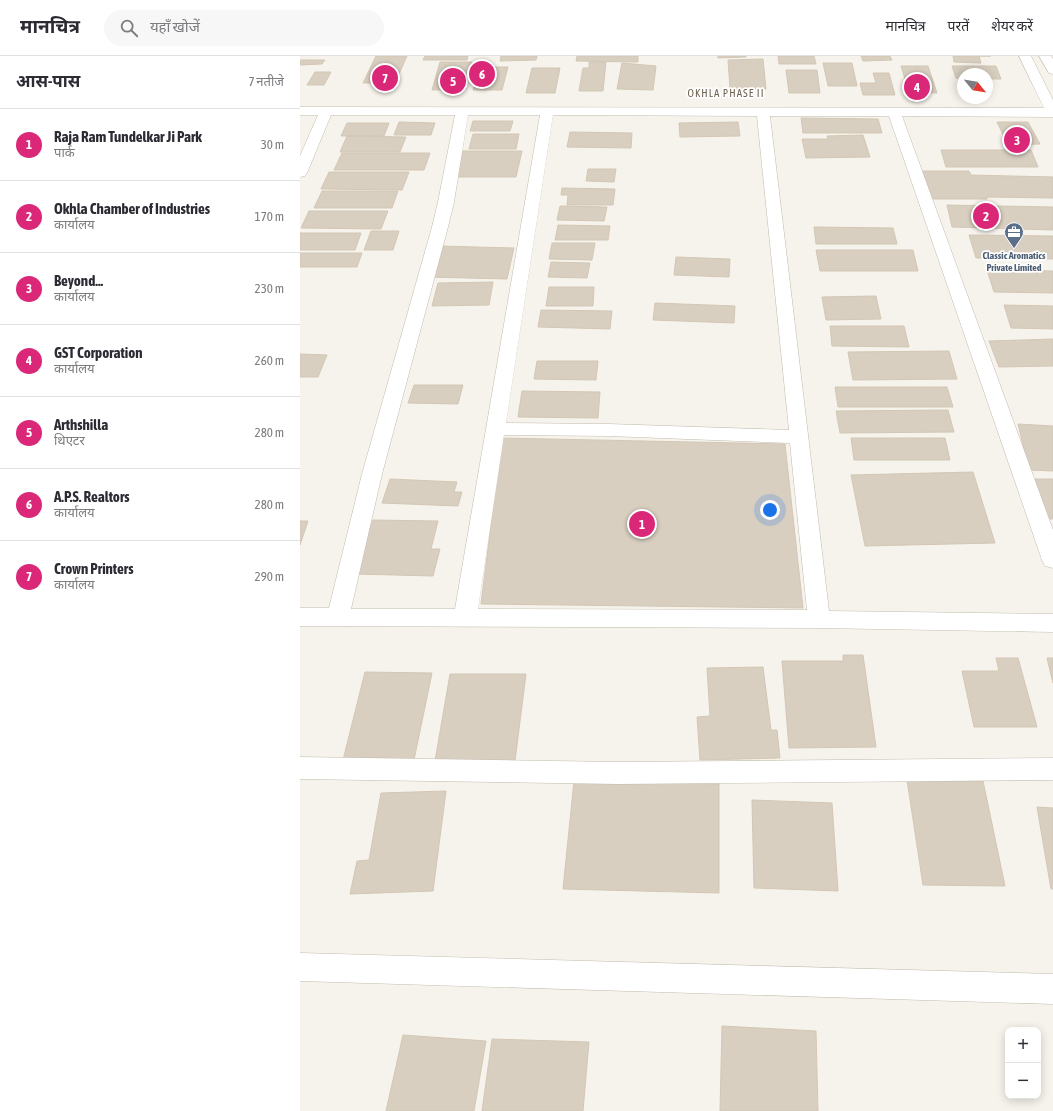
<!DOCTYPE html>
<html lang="hi">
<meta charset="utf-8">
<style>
:root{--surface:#fff;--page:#f7f7f7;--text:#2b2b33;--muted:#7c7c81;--line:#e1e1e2;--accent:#db2777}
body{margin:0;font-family:"Asap Condensed","Noto Sans Devanagari",sans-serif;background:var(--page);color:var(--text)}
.controls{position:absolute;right:12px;bottom:12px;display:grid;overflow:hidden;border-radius:8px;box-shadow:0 2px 10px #0003}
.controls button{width:36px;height:36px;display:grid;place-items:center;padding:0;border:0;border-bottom:1px solid var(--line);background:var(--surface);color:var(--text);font:20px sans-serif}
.compass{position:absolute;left:657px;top:12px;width:36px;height:36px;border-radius:50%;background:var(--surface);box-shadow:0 2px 10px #0003;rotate:120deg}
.you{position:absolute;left:470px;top:454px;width:14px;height:14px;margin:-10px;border:3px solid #fff;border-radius:50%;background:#1a73e8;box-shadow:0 0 0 6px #1a73e833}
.badge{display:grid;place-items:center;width:26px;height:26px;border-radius:50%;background:var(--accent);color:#fff;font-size:13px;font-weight:700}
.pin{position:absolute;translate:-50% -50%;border:2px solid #fff;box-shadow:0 1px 4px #0006}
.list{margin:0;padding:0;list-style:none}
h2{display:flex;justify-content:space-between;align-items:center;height:52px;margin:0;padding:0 16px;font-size:17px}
h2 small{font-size:13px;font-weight:400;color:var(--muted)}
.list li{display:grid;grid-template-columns:26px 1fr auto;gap:12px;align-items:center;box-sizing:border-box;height:72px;padding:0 16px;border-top:1px solid var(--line)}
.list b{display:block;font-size:15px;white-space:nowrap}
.list p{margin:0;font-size:13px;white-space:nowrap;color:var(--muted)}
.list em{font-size:13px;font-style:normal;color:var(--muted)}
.icon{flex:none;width:22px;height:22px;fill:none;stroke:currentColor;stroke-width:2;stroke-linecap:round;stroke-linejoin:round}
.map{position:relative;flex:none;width:753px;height:1055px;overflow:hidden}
header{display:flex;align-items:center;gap:24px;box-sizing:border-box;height:56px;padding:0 20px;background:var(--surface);border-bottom:1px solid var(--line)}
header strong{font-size:19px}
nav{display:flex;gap:22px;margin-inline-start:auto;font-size:14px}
.search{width:280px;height:36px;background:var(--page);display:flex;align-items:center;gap:10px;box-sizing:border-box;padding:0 14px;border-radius:22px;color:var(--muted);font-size:15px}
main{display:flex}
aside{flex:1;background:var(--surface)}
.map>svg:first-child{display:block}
.building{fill:#d8cfc1;stroke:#d3c7b4}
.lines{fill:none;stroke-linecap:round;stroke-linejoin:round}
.minor-casing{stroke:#c2bbae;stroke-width:1}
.minor{fill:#fff;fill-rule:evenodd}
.labels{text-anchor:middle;stroke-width:3.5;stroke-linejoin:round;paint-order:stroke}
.far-service-label{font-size:10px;font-weight:bold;fill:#4e5e75;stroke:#fff}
.far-neighbourhood-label{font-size:11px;letter-spacing:1px;fill:#6e6250;stroke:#fff}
</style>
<header>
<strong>मानचित्र</strong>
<div class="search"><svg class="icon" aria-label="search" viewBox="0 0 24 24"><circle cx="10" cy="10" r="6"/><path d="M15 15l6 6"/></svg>यहाँ खोजें</div>
<nav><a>मानचित्र</a><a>परतें</a><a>शेयर करें</a></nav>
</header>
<main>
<aside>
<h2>आस-पास<small>7 नतीजे</small></h2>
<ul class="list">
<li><span class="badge">1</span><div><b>Raja Ram Tundelkar Ji Park</b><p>पार्क</p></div><em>30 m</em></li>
<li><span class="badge">2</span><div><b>Okhla Chamber of Industries</b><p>कार्यालय</p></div><em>170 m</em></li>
<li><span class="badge">3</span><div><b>Beyond...</b><p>कार्यालय</p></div><em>230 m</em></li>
<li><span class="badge">4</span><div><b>GST Corporation</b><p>कार्यालय</p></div><em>260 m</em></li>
<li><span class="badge">5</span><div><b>Arthshilla</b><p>थिएटर</p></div><em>280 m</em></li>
<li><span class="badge">6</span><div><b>A.P.S. Realtors</b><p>कार्यालय</p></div><em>280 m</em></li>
<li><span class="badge">7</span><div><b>Crown Printers</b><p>कार्यालय</p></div><em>290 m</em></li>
</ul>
</aside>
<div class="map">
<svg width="753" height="1055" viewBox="0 0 753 1055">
<rect width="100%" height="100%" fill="#f6f3ec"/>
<path class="building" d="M76 0H107L95 27H63Z
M125 0H168L167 4H123Z
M201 0H237L236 4 200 5Z
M277 0H338V6L276 5Z
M418 0H446V1L418 2Z
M478 0H514L516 8H479Z
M561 0H590L592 4 563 5Z
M653 0H691H679L681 7 654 6Z
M463 3 466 33 430 32 428 4Z
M0 4H25L22 8 0 9Z
M140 6H172L166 33 132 34Z
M289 6H306L303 35H279L283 12H289Z
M322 7 356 10 353 34 317 33Z
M523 7H552L557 30H528Z
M601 10H628L637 37 609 36Z
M652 10H696L701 23H687V18H663V23L656 22Z
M180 11H208L202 34H173Z
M232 12H260L255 37H226Z
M486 14H517L520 37H489Z
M15 16H31L24 29H7Z
M573 17H589L595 39H563L560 27H576Z
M501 62 578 63 582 77H503Z
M173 65H213L210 75H170Z
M99 66 135 67 131 79H94Z
M438 66 440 80 380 81 379 67Z
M697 66H728L740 88 708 89Z
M47 67H89L84 80H41Z
M270 76 332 77 331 92 267 91Z
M173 78H219L216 93H169Z
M563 79 570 101 506 102 502 83H528L527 80Z
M47 80 106 81 100 96H40Z
M641 94H731L738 111H646Z
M163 95H222L216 121H155Z
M42 97H130L124 114H34Z
M288 113H316L314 126 286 125Z
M622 115H669L671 119 753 121V142L687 141V143H629Z
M29 116H109L102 134 21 133Z
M262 132 315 133 313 149H267L268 139H261Z
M22 135H98L92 152H14Z
M647 149 753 151V174L652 171Z
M260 150 307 151 304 165 257 164Z
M9 155H88L81 173 1 172Z
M258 169 310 170 308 184H255Z
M514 171 593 172 597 188H516Z
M71 175H99L93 194H64Z
M0 177H61L55 194H0Z
M669 179 753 180V203L676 202Z
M252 187H295L292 204 249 203Z
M140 190 214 192 207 223 129 221Z
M516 194H613L618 215H520Z
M0 197H62L57 211H0Z
M376 201 430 203 429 221 374 219Z
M251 206 290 207 287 222 248 221Z
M687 214 753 215V237L694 236Z
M193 226 189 249 132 250 138 227Z
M249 231H294L293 250H246Z
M576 240 581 263 526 264 522 241Z
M355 247 435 250 434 267 353 264Z
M704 249 753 250V273L711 272Z
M241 254 312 255 310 273 238 271Z
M530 270H604L609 291 532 290Z
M753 283V310L699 311 689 285Z
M649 295 657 323 553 324 548 296Z
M0 298 27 299 18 321H0Z
M237 305H298L296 324 234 323Z
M114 329H163L158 348 108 347Z
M535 331H647L653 351H538Z
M222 335 300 336 298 362 218 361Z
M648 354 654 376 540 377 536 355Z
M718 368 753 370V415L729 414Z
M202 382 485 388 503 552 181 548Z
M551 382H645L650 404H554Z
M673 416 695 487 565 490 551 419Z
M90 423 157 426 154 436H162L158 450 82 447Z
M735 423H753V463H747Z
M73 464 138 465 131 493H140L133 520 55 518Z
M0 465H8L0 489Z
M543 599H563L576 691 489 692 482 605H543Z
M696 602H718L737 671H674L662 615H699Z
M747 602H753V627Z
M463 611 471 674H477L480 702 400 704 397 661 410 660 407 612Z
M65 616 132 617 114 704H43Z
M150 618H226L215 705H135Z
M607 724 683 725 705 830 623 829Z
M274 725 419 728V837L263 833Z
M146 735 133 835 50 838 57 805 69 804 81 737Z
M452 744 532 747 538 835 454 832Z
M737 751 753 752V833H751Z
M422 970 516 975 518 1055H420Z
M103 979 186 985 174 1055H86Z
M192 983 289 986 283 1055H182Z"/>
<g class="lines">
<g class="minor-casing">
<path id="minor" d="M719 0H731L753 44V61L602 60 753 474V512L745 510 742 504 589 60H470L529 555 753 558V576L519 572 0 570V552H29L62 418 132 171 138 146 155 59H31L7 117 5 120 0 121V100L18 59H0V51L744 52ZM168 59H240L155 553H51L82 418 148 171 154 146ZM253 59 457 60 489 374 309 368 206 367ZM204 379 309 380 490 387 507 554 178 553Z
M739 0H751L753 3V18L749 17Z
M0 701 318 706 753 702V724L318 728 0 723Z
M0 897 753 918V948L0 925Z"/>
</g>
<use href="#minor" class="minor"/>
</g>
<defs>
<g id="office-pin" transform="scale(1)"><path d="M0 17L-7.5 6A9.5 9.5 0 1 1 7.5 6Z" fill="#5c6f8a" stroke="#fff"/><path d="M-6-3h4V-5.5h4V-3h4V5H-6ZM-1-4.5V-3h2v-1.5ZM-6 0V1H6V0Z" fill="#fff"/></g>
</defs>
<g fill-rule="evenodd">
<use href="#office-pin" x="714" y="176"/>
</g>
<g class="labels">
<g class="far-service-label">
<text x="714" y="203">Classic Aromatics<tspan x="714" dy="12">Private Limited</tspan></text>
</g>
<g class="far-neighbourhood-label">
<text x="426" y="41">OKHLA PHASE II</text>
</g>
</g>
</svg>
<div class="controls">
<button>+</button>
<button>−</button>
</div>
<svg class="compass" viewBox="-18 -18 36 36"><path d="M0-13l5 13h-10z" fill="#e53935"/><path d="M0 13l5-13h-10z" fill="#7c7c81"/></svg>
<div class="you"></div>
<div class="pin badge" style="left:342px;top:468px">1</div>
<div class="pin badge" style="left:686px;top:160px">2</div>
<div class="pin badge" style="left:717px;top:84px">3</div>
<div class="pin badge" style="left:617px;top:31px">4</div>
<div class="pin badge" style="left:153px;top:25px">5</div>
<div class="pin badge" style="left:182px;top:18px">6</div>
<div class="pin badge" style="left:85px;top:22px">7</div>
</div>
</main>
